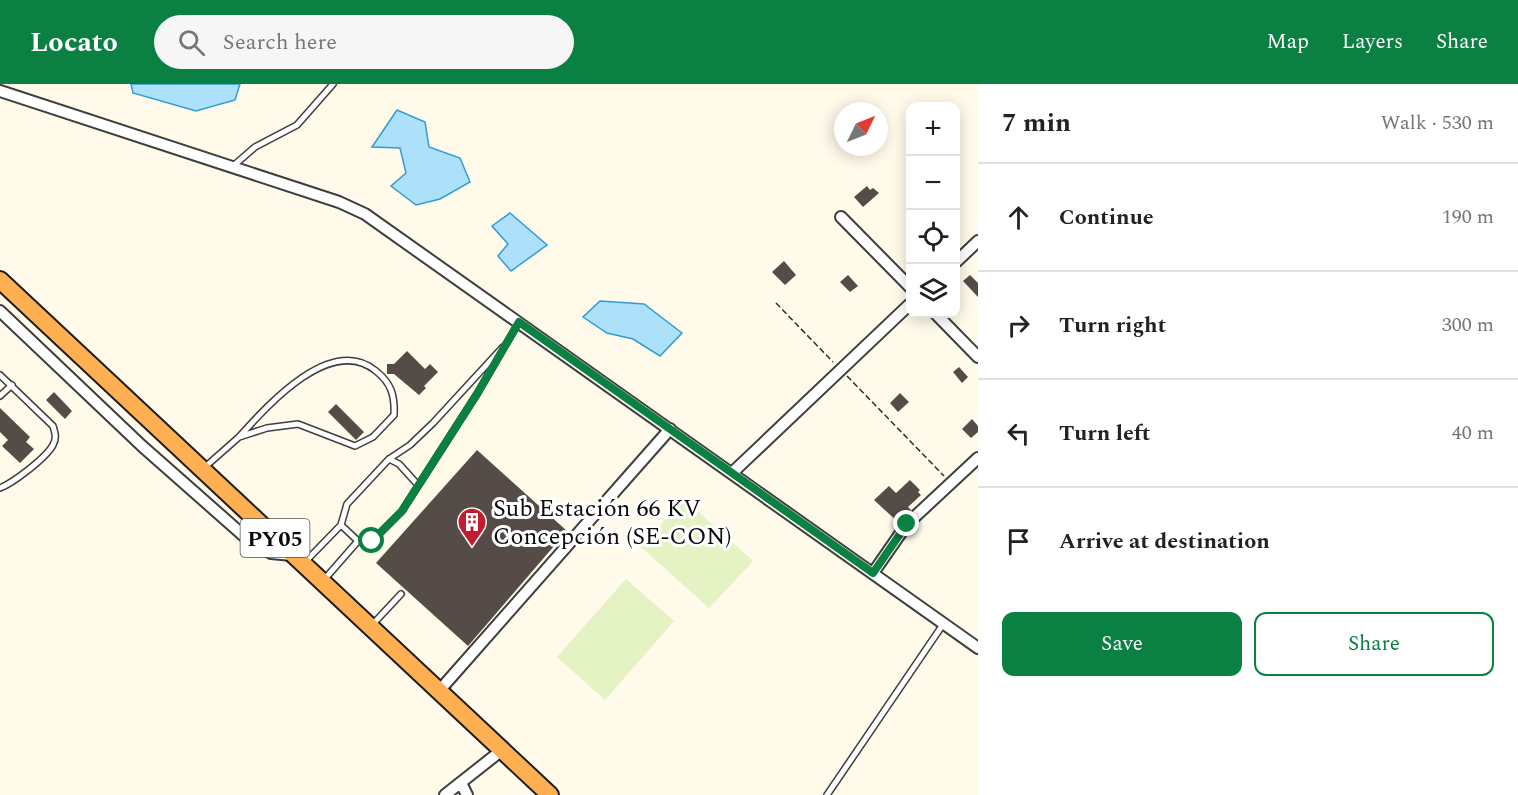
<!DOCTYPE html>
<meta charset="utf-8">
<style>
:root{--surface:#fff;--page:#f6f6f6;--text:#222;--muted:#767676;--line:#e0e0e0;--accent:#0b8043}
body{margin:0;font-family:Spectral,serif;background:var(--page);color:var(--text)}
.controls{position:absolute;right:18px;top:18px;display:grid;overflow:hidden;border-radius:12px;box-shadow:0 3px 15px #0003}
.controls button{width:54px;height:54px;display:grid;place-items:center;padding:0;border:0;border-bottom:2px solid var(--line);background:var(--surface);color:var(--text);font:30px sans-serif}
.compass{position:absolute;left:834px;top:18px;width:54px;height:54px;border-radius:50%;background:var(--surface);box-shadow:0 3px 15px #0003;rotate:47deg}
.stop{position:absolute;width:18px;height:18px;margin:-14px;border:4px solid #0b8043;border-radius:50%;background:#fff}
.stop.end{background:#0b8043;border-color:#fff;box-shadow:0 2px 6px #0008}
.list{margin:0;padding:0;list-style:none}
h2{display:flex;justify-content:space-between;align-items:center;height:78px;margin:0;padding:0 24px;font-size:26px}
h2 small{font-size:20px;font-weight:400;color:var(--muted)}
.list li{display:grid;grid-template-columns:39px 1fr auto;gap:18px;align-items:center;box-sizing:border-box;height:108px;padding:0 24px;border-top:2px solid var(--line)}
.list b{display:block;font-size:22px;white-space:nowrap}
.list em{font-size:20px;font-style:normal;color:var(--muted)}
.actions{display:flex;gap:12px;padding:18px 24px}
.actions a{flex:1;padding:14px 0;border:2px solid var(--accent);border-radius:12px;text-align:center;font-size:21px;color:var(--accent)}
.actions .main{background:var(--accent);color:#fff}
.icon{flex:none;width:33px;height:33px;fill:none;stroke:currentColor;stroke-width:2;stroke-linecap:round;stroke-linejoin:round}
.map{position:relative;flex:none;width:978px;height:711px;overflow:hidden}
header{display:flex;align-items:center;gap:36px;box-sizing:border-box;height:84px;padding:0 30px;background:var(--accent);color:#fff}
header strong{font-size:28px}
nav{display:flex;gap:33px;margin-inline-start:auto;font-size:21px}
.search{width:420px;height:54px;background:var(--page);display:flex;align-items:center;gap:15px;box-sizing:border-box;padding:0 21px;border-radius:33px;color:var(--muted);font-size:22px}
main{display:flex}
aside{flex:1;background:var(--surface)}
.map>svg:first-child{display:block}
.pitch{fill:#e5f2c4}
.water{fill:#ace1f9;stroke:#2f9cd4;stroke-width:1.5}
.building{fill:#554c47}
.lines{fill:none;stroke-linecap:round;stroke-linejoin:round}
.service-casing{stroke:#3e3e3e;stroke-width:8}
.minor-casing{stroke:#3e3e3e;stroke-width:14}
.trunk-casing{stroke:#1c1c1c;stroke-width:20}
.path{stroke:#2d2d2d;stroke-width:1.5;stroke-dasharray:6 3;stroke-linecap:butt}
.service{stroke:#fff;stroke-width:5}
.minor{stroke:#fff;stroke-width:10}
.trunk{stroke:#feaf52;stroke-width:16}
.route{stroke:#0b8043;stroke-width:8}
.labels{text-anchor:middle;stroke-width:6;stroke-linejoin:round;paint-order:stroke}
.shield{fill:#fff;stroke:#545454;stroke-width:1.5}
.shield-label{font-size:22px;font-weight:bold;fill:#0b0b0b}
.poi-label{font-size:24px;fill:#0b0b0b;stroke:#fff;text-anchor:start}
</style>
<header>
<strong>Locato</strong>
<div class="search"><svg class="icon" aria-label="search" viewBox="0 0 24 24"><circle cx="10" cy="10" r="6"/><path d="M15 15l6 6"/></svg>Search here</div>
<nav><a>Map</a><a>Layers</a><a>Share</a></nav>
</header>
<main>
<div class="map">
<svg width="978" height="711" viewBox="0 0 978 711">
<rect width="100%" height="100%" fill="#fffaea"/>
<path class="pitch" d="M684 415 753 477 709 524 641 463Z
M626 495 674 537 605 616 557 573Z"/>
<path class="water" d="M131 0H240L235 16 196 27 133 9Z
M397 26 425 38 429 63 460 74 470 98 440 115 416 121 391 102 406 89 400 64 372 63Z
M510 129 547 161 511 187 498 172 508 160 492 142Z
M600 217 644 220 682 249 660 272 633 255 607 249 583 233Z"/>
<path class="building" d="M867 102 870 106 873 104 879 109 863 123 854 113Z
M784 177 796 191 785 201 772 188Z
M848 191 858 202 850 208 840 198Z
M970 191 978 199V213L963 197Z
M407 267 425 285 430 280 438 288 424 302 426 304 419 311 394 290H387V280H394Z
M959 283 968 293 962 299 953 288Z
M54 308 72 327 65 335 46 316Z
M900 309 909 318 898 328 890 319Z
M336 320 364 348 356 356 328 328Z
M0 324 30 353 26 358 34 365 20 379 2 362 8 356 0 348Z
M972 335 978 342V348L971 354 962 345Z
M477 366 567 447 468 562 376 479Z
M910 396 920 406 918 408 921 411 908 423 911 426 899 439 874 416 889 402 896 409Z"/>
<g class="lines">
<g class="service-casing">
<path id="service" d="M232 83 255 63 297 41 333 0
M0 291 53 342C55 349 57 354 53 361 46 374 13 399 0 404
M0 312 12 301
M389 375 399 380 418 401
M205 383 239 353 267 344 298 340 355 362 373 353 394 331C395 311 391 299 376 287 331 250 268 321 239 353
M341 441 358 457
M304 479 341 441 347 420 389 375 410 361 433 339 503 263
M323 497 358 457H372L402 427 477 310 519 238
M373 540 401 510
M827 711 944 539"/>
</g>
<g class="minor-casing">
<path id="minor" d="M0 7 339 118 365 130 978 564
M841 133 910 203
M956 178 978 157
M0 227 142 362 244 452 271 469 292 471
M936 230 978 273
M732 389 910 220
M873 489 907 440 978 374
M439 607 670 345
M461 699 467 711
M445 711 502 666"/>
</g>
<g class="trunk-casing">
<path id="trunk" d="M0 196 550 711"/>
</g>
<path class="path" d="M776 219 833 278
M847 292 944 392"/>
<use href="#service" class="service"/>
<use href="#minor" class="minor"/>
<use href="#trunk" class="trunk"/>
</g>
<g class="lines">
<path class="route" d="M372 457 402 427 477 310 519 238 873 489 907 440"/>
</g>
<defs>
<g id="building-pin" transform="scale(1.5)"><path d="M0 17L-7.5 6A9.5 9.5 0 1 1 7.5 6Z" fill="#c21d2f" stroke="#fff"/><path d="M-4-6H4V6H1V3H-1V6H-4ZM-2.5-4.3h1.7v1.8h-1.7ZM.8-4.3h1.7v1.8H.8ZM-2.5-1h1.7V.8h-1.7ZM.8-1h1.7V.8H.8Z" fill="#fff"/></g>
</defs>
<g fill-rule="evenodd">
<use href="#building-pin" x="472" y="438"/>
</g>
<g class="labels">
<rect class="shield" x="240.5" y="435" width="69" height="38" rx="4.5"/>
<g class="shield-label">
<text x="275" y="462">PY05</text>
</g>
<g class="poi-label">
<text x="493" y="432">Sub Estación 66 KV<tspan x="493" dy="28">Concepción (SE-CON)</tspan></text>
</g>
</g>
</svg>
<div class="controls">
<button>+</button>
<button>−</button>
<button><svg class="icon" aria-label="locate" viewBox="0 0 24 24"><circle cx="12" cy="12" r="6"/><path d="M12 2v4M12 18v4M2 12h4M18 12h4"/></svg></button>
<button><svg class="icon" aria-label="layers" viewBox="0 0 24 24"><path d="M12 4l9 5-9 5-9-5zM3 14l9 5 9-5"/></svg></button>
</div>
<svg class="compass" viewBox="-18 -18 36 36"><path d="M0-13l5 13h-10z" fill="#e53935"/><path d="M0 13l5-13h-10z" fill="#767676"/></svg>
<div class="stop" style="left:372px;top:457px"></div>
<div class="stop end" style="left:907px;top:440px"></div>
</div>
<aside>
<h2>7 min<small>Walk · 530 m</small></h2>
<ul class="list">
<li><svg class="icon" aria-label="ahead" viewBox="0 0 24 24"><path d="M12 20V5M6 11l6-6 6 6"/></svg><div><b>Continue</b></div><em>190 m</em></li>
<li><svg class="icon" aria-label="right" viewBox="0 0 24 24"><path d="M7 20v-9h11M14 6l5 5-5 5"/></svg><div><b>Turn right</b></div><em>300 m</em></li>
<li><svg class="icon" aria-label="left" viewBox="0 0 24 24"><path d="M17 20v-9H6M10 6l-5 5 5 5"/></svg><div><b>Turn left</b></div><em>40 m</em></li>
<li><svg class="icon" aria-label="arrive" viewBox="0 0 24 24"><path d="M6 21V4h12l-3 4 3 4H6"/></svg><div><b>Arrive at destination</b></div></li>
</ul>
<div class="actions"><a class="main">Save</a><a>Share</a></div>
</aside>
</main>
